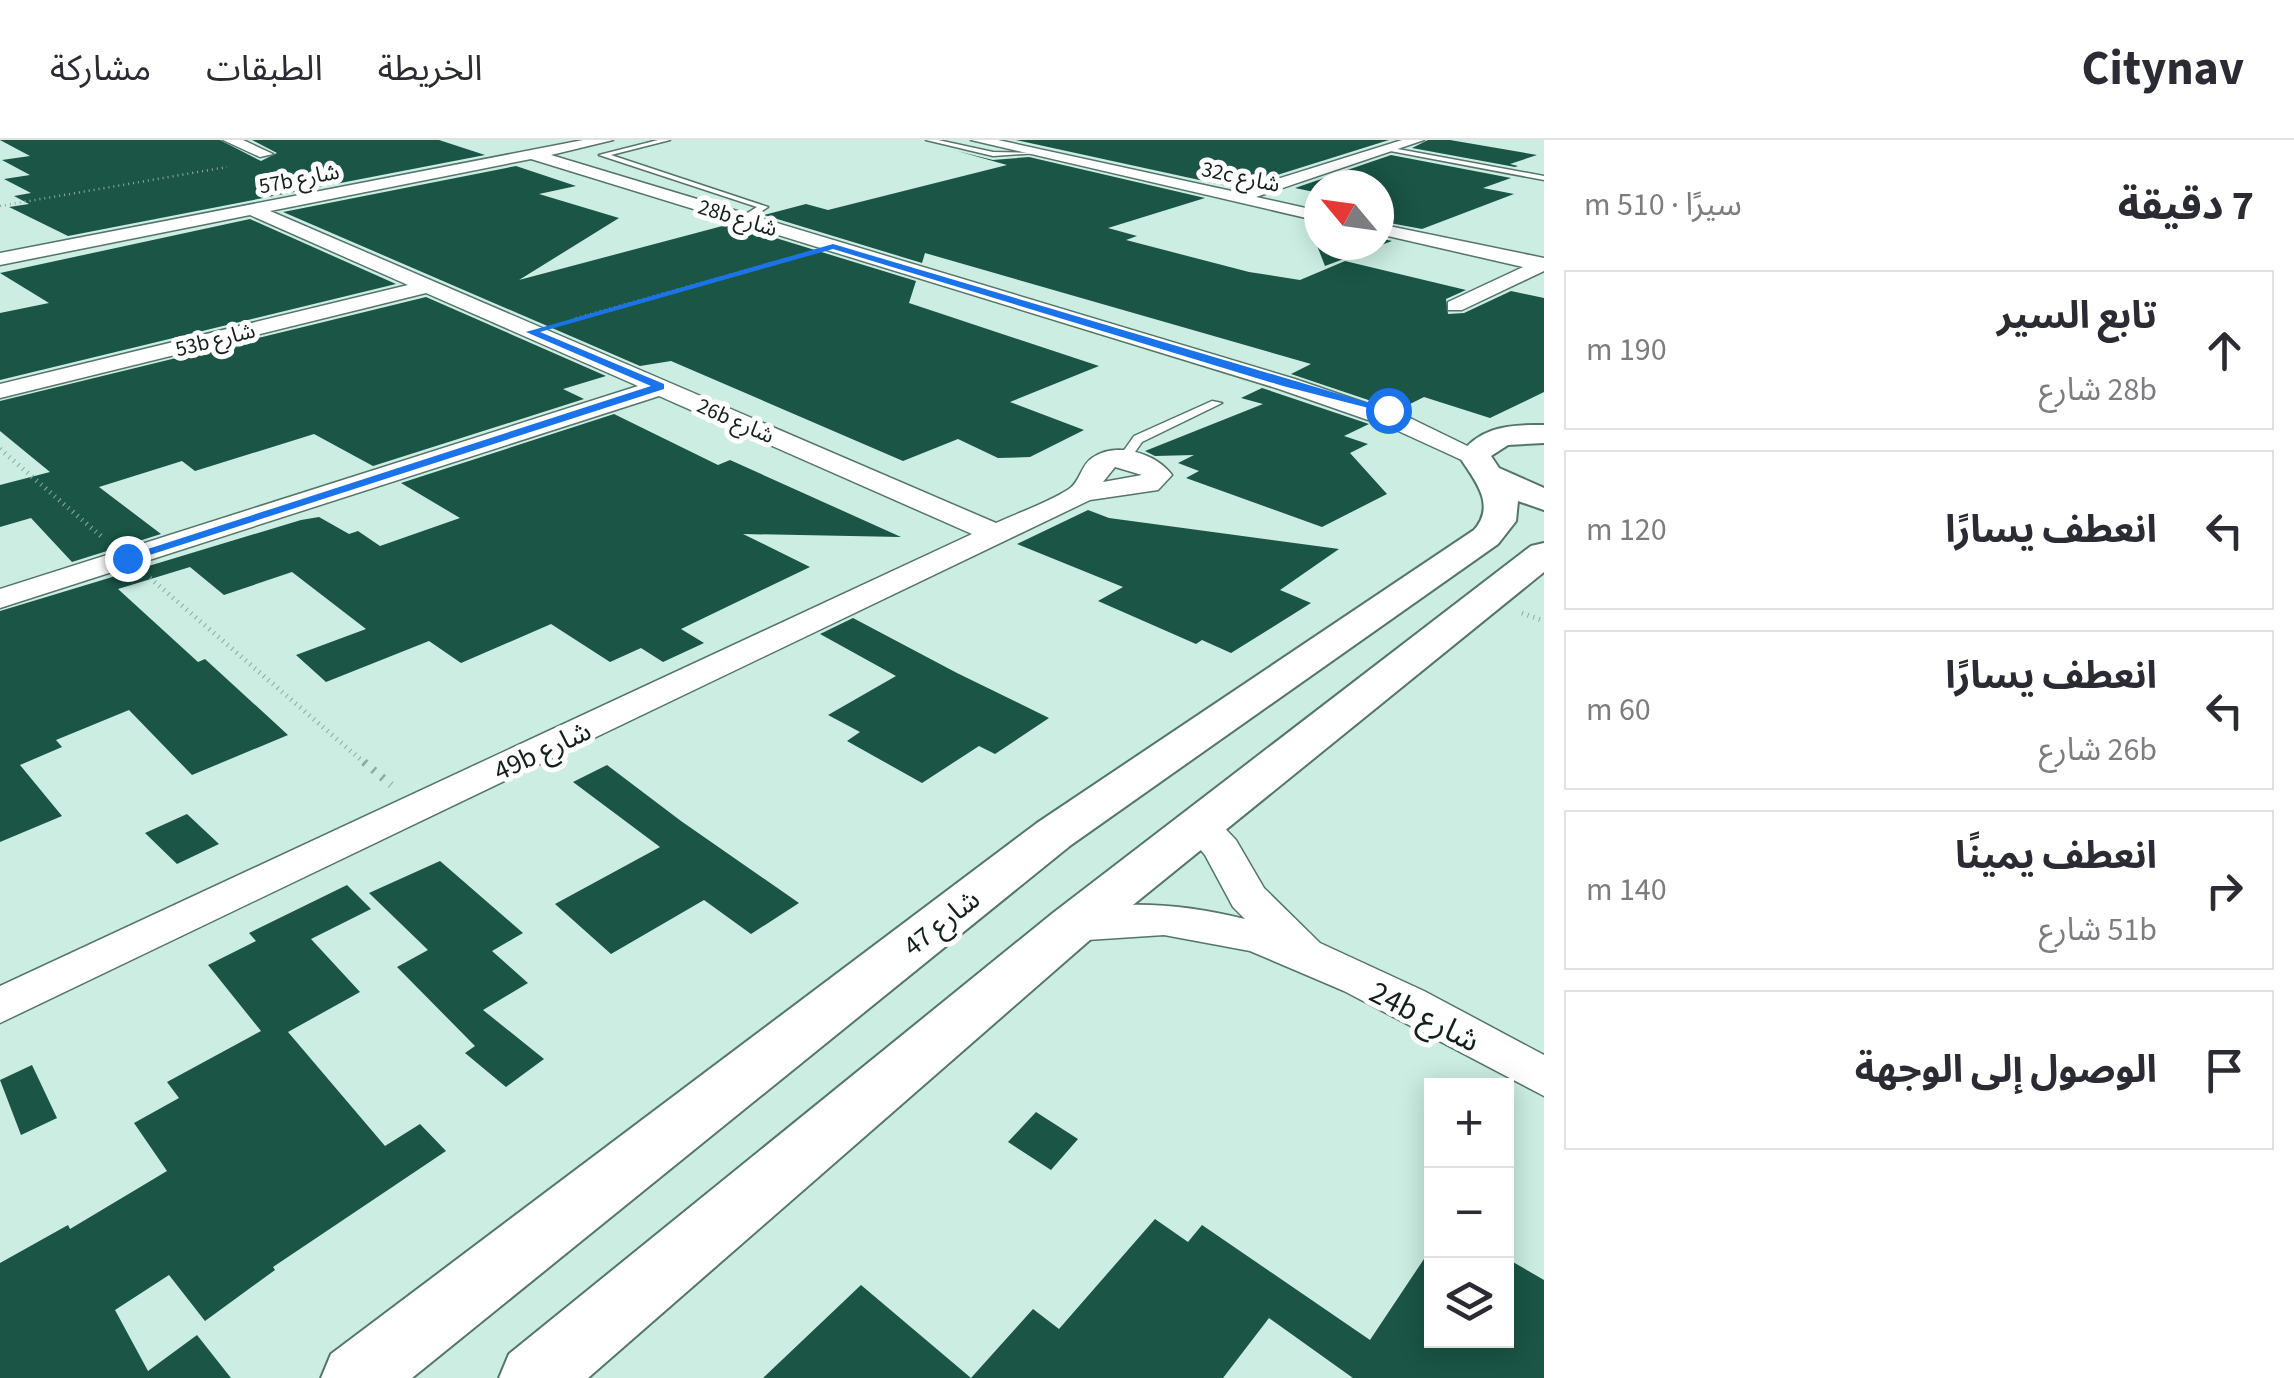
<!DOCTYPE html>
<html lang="ar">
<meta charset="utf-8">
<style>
:root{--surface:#fff;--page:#f7f7f7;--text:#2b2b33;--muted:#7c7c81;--line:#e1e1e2}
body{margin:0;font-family:"Source Sans 3","Noto Sans Arabic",sans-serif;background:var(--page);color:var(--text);direction:rtl}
.controls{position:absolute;right:30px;bottom:30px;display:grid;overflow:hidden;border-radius:0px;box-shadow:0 5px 25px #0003}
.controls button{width:90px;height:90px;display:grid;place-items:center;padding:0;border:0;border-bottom:2px solid var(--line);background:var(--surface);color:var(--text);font:50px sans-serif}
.compass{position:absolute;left:1304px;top:30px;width:90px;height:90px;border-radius:50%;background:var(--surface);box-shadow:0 5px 25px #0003;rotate:299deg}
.stop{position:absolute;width:30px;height:30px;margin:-22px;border:8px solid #1a73e8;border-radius:50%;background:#fff}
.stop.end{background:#1a73e8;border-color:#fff;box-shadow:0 2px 10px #0008}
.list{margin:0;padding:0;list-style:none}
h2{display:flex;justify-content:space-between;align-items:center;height:130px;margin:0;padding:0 40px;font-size:42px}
h2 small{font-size:32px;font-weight:400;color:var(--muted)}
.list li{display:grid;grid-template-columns:65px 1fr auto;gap:30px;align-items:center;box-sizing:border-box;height:160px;margin:0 20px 20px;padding:0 20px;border:2px solid var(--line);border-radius:0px}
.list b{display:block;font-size:38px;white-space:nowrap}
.list p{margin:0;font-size:32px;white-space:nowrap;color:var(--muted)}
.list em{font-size:32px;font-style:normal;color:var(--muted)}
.icon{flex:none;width:55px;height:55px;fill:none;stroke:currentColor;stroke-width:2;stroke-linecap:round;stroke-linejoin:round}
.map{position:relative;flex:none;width:1544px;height:1238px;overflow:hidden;direction:ltr}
header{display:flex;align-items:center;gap:60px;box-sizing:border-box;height:140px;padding:0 50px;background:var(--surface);border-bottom:2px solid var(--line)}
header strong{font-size:48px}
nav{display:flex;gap:55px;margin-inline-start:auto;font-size:35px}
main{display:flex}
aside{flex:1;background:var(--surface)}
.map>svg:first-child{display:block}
.building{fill:#1a5546}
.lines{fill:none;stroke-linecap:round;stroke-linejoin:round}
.service-casing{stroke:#55746a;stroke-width:3}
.minor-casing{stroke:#55746a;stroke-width:3}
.tertiary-casing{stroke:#55746a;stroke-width:4}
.path-far3{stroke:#8faaa2;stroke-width:2.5;stroke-dasharray:1 4;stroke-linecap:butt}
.path-far2{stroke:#8faaa2;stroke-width:4;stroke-dasharray:1 4;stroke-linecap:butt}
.path-far1{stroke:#8faaa2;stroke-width:5;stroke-dasharray:1 5;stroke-linecap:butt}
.path{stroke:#8faaa2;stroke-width:8;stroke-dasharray:2.5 9;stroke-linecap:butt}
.service{fill:#fff;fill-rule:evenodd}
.minor{fill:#fff;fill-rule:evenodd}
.tertiary{fill:#fff;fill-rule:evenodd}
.route{fill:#1a73e8}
.labels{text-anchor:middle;stroke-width:10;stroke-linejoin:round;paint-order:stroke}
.far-street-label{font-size:22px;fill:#14201c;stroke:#fff}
.street-label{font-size:28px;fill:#14201c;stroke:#fff}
.near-street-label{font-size:32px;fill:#14201c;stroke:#fff}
</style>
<header>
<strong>Citynav</strong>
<nav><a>الخريطة</a><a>الطبقات</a><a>مشاركة</a></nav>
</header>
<main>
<aside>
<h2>7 دقيقة<small>سيرًا · 510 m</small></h2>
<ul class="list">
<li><svg class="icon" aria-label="ahead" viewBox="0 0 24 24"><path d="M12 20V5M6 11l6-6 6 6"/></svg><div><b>تابع السير</b><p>28b شارع</p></div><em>190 m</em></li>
<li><svg class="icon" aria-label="left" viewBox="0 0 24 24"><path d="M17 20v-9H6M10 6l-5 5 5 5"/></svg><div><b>انعطف يسارًا</b></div><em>120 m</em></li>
<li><svg class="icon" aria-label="left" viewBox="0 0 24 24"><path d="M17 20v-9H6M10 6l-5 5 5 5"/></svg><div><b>انعطف يسارًا</b><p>26b شارع</p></div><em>60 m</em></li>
<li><svg class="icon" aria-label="right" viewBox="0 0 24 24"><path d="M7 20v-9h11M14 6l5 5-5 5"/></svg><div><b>انعطف يمينًا</b><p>51b شارع</p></div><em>140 m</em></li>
<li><svg class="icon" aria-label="arrive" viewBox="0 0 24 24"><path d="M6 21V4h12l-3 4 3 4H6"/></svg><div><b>الوصول إلى الوجهة</b></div></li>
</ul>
</aside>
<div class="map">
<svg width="1544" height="1238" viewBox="0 0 1544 1238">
<rect width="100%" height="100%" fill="#cbede2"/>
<path class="building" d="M0 0H220L261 21 277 13 252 0H439L485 15 68 96 9 67 29 64 14 56 31 53 4 39 30 35 2 20 30 16Z
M1016 0H1389L1236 48Z
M1428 0H1450L1537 15 1510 24 1518 26 1515 27 1412 8Z
M957 11 993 20 1029 17 1205 58 1108 88 1137 96 1126 100 1249 132 1300 140 1345 121 1466 150 1446 159 1448 174 1464 173 1511 151 1544 158V252L1490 278 1424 257 1398 270 1291 234 1311 224 925 113 922 123 764 75 806 64 828 70 1007 25Z
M1391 15 1511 38 1483 48 1514 54 1422 89 1379 81V73L1391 68 1379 65V45H1319V53L1295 48Z
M516 26 576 46 539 54 619 78 519 140 730 84 916 141 909 163 1099 226 1010 262 1084 290 1030 317 998 318 958 299 903 321 671 221 640 226 283 72Z
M250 79 396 144 0 240V173L49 163 0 133Z
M1379 98 1392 101 1325 126 1316 103 1379 105Z
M426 157 606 236 563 249 584 259 373 326 314 294 195 331 182 321 99 347 161 394 72 422 31 378 0 387V345L50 332 0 291V261Z
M1262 248 1369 284 1344 296 1368 304 1350 313 1387 354 1322 387 1186 338 1199 331 1178 323 1194 315 1155 316 1145 311 1263 264 1241 258Z
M614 274 718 325 730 320 901 397 743 394 810 427 681 489 704 503 663 522 641 508 610 522 551 484 461 523 429 501 326 542 296 515 366 489 292 432 224 455 190 427 118 449 198 522 205 519 288 595 192 635 129 570 56 600 62 607 20 625 62 676 0 702V471L301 380 319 377 349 394 358 391 380 406 460 378 401 343Z
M1088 370 1109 378 1339 409 1280 450 1311 463 1231 513 1202 500 1196 504 1098 461 1123 447 1017 404Z
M853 478 957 533 1049 578 995 614 979 606 922 643 847 601 860 592 828 575 896 536 820 494Z
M607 625 681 681 799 763 751 794 704 760 611 814 555 764 660 707 573 642Z
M187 674 219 704 177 724 145 693Z
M440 721 523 793 492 811 528 843 483 870 544 919 506 947 465 913 475 906 397 827 428 810 369 753Z
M347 745 371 769 311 799 360 852 288 892 385 1006 420 984 446 1011 273 1127 275 1130 205 1181 169 1135 115 1170 148 1231 197 1195 231 1238H0V1123L68 1085 70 1089 167 1031 134 983 179 958 167 942 261 891 208 825 256 801 249 793Z
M32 925 57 978 21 995 0 940Z
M1036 972 1078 999 1051 1030 1008 1002Z
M1155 1079 1188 1102 1202 1085 1370 1200 1432 1107V1200H1506V1118L1544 1140V1238H1353L1269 1178 1223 1238H971L1033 1169 1059 1189Z
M861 1145 971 1238H763Z"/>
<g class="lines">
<g class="service-casing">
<path id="service" d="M658 0H670L611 15 768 67 747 81H741V77L757 67 599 15Z
M926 0H938L993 12 1038 13 993 16Z
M1387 7 1544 36V40L1385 10Z
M1212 261 1222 263 1142 302 1128 322 1118 319 1134 296Z"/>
</g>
<g class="minor-casing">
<path id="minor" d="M223 0H243L273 14 260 17Z
M583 0H613L551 15 1295 239 1412 279 1488 316 1484 322H1466L1394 289 1279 249 531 19 270 71 996 383C1020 372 1047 363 1069 349 1080 342 1081 325 1092 318 1116 301 1156 313 1172 335L1158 350 1090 360 0 883V846L972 394 659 256 0 468V449L638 246 426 153 0 258V244L408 145 250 75 0 125V113ZM1115 327 1142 335 1103 342Z
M971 0H998L1236 52 1402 0H1424L1256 57 1319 71V81Z
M1379 84 1544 118V131L1462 170H1448V162L1523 127 1379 94Z
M1199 673 1213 676 1236 700 1264 748 1320 803 1424 851 1544 915V956L1344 851 1250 811 1164 795 1072 801 1057 797 1050 786 1057 775C1118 758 1185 764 1245 779L1233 767 1205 715 1179 685 1185 676Z"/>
</g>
<g class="tertiary-casing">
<path id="tertiary" d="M1535 285H1544V303L1508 305 1491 316 1499 328 1544 348V370L1518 361 1516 381 1498 404 1071 705 412 1238H321L331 1214 1037 683 1474 390C1497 364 1474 340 1459 316 1478 289 1504 285 1535 285Z
M1544 403V432L1091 799 588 1238H499L509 1214 1053 773 1531 406Z"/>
</g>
<path class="path-far3" d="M0 66 227 27"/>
<path class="path-far2" d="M576 179 785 120"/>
<path class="path-far1" d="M0 309 102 397
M150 438 367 625
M1522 473 1544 481"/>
<path class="path" d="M364 622 391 645"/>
<use href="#service" class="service"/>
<use href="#minor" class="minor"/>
<use href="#tertiary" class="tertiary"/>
</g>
<path class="route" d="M833 104 1393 270 1388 273 1283 246 833 109 540 192 664 244V249L131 421 120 418 651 246 526 192Z"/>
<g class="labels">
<g class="far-street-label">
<text transform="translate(1241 36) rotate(12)" y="8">32c شارع</text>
<text transform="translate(299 38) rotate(-11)" y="8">57b شارع</text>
<text transform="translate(738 77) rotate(17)" y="8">28b شارع</text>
<text transform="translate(215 199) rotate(-14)" y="8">53b شارع</text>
<text transform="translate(736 280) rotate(24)" y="8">26b شارع</text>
</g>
<g class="street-label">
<text transform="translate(542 610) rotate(-25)" y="10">49b شارع</text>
<text transform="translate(941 782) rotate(-38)" y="10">شارع 47</text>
</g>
<g class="near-street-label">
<text transform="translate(1425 876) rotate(27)" y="11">24b شارع</text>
</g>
</g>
</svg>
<div class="controls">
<button>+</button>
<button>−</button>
<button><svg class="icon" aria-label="layers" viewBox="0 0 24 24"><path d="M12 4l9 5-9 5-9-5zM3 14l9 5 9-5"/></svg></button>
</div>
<svg class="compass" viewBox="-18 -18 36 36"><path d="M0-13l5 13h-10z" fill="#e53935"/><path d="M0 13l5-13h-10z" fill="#7c7c81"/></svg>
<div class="stop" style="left:1388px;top:270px"></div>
<div class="stop end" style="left:127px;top:418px"></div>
</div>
</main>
